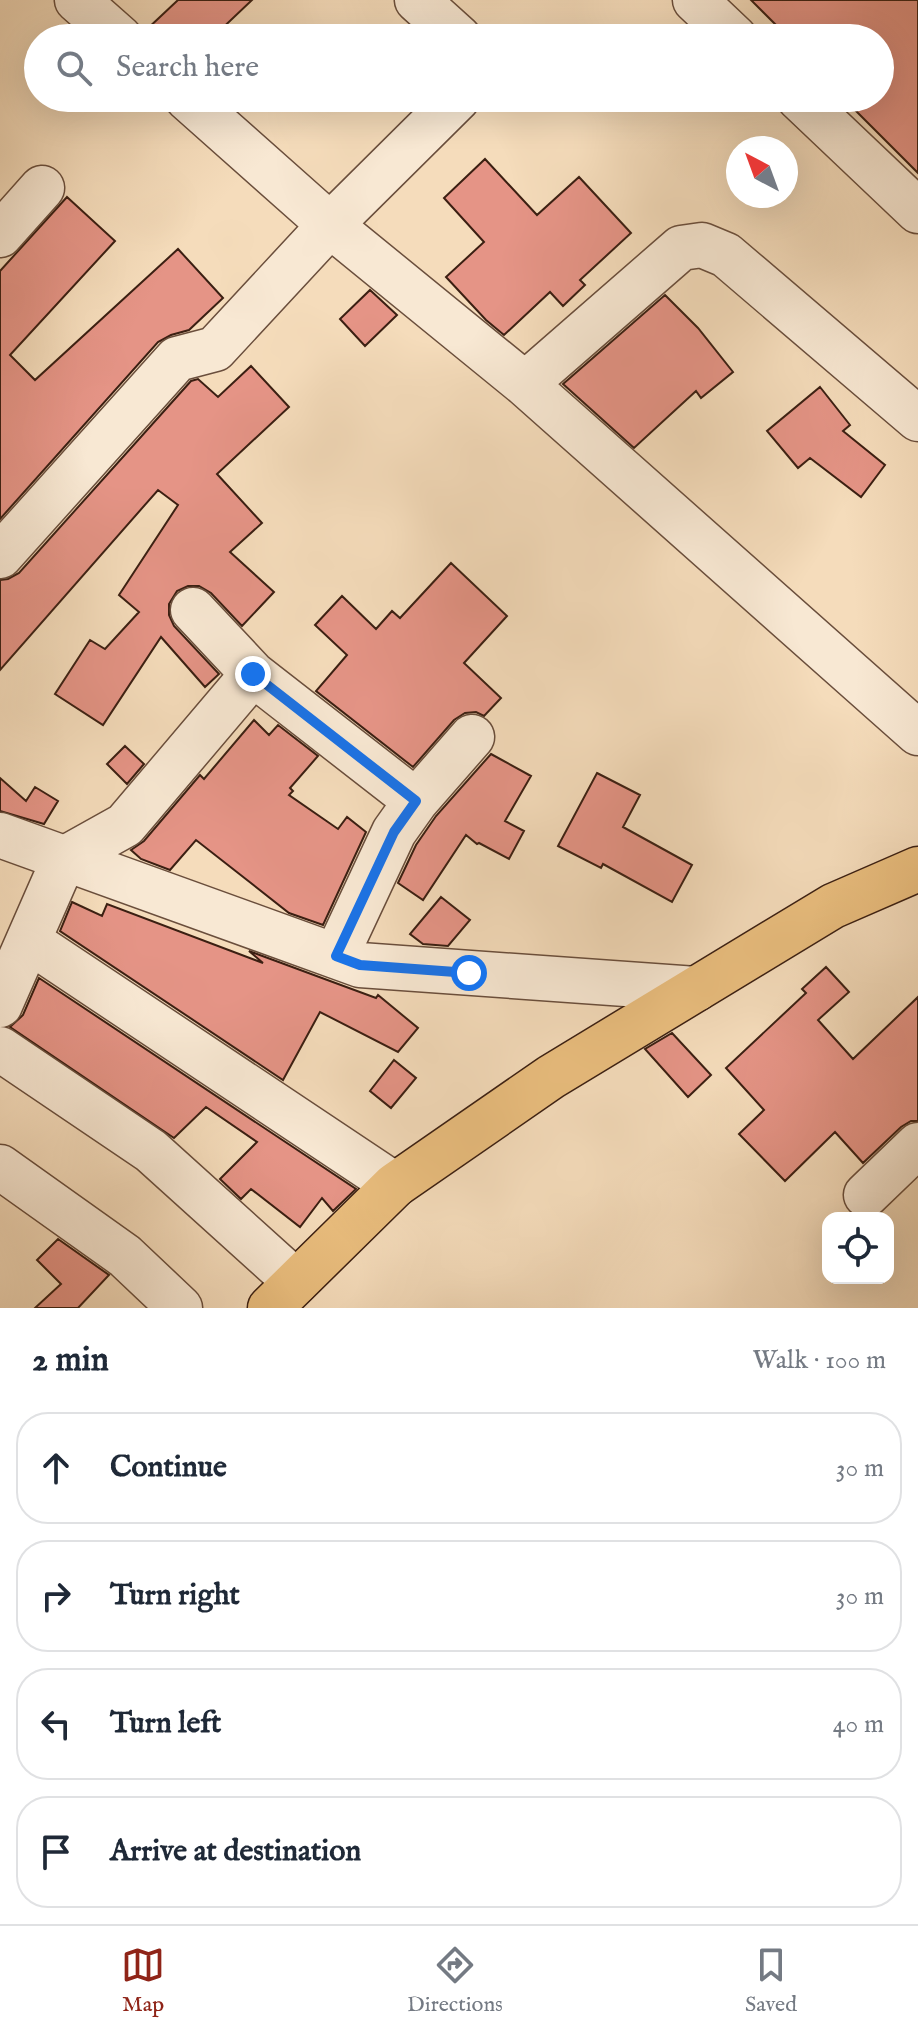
<!DOCTYPE html>
<meta charset="utf-8">
<style>
:root{--surface:#fff;--page:#f6f6f7;--text:#1f2937;--muted:#747a83;--line:#e0e1e3;--accent:#8f2418}
body{margin:0;font-family:"IM FELL English",serif;background:var(--page);color:var(--text)}
.controls{position:absolute;right:24px;bottom:24px;display:grid;overflow:hidden;border-radius:16px;box-shadow:0 8px 32px #0002}
.controls button{width:72px;height:72px;display:grid;place-items:center;padding:0;border:0;border-bottom:2px solid var(--line);background:var(--surface);color:var(--text);font:40px sans-serif}
.compass{position:absolute;left:726px;top:136px;width:72px;height:72px;border-radius:50%;background:var(--surface);box-shadow:0 8px 32px #0002;rotate:319deg}
.stop{position:absolute;width:24px;height:24px;margin:-18px;border:6px solid #1a73e8;border-radius:50%;background:#fff}
.stop.end{background:#1a73e8;border-color:#fff;box-shadow:0 2px 8px #0008}
.list{margin:0;padding:0;list-style:none}
h2{display:flex;justify-content:space-between;align-items:center;height:104px;margin:0;padding:0 32px;font-size:34px}
h2 small{font-size:26px;font-weight:400;color:var(--muted)}
.list li{display:grid;grid-template-columns:52px 1fr auto;gap:24px;align-items:center;box-sizing:border-box;height:112px;margin:0 16px 16px;padding:0 16px;border:2px solid var(--line);border-radius:32px}
.list b{display:block;font-size:30px;white-space:nowrap}
.list em{font-size:26px;font-style:normal;color:var(--muted)}
.icon{flex:none;width:44px;height:44px;fill:none;stroke:currentColor;stroke-width:2;stroke-linecap:round;stroke-linejoin:round}
.map{position:relative;flex:none;width:918px;height:1308px;overflow:hidden}
.search{position:absolute;background:var(--surface);box-shadow:0 8px 32px #0002;left:24px;right:24px;top:24px;height:88px;display:flex;align-items:center;gap:20px;box-sizing:border-box;padding:0 28px;border-radius:44px;color:var(--muted);font-size:30px}
.sheet{height:616px;background:var(--surface)}
nav{display:flex;justify-content:space-around;align-items:center;box-sizing:border-box;height:112px;border-top:2px solid var(--line);background:var(--surface);font-size:22px;color:var(--muted)}
nav a{display:grid;justify-items:center;gap:4px}
nav .on{color:var(--accent)}
.map>svg:first-child{display:block}
.building{fill:#e59486;stroke:#3b1f12;stroke-width:2}
.lines{fill:none;stroke-linecap:round;stroke-linejoin:round}
.minor-casing{stroke:#6a4e3c;stroke-width:47}
.major-casing{stroke:#3b1f12;stroke-width:47}
.minor{stroke:#f8e8d3;stroke-width:44}
.major{stroke:#eabe7e;stroke-width:44}
.route{stroke:#1a73e8;stroke-width:10}
</style>
<div class="map">
<svg width="918" height="1308" viewBox="0 0 918 1308">
<rect width="100%" height="100%" fill="#f5dcbb"/>
<filter id="stains"><feTurbulence type="fractalNoise" baseFrequency=".0025" numOctaves="4"/><feColorMatrix values="0 0 0 0 .2 0 0 0 0 .09 0 0 0 0 .02 0 0 0 .5 -.17"/></filter>
<radialGradient id="worn" r=".72"><stop offset=".6" stop-color="#630" stop-opacity="0"/><stop offset="1" stop-color="#630" stop-opacity=".3"/></radialGradient>
<path class="building" d="M178 0H252L212 38H144V32Z
M751 0H918V173L843 98H880V38H789Z
M485 159 537 215 579 177 631 233 580 280 585 285 563 306 550 292 504 335 486 320 446 277 484 242 444 198Z
M67 197 115 241 10 355 35 380 178 249 223 298 189 330 171 335 158 342 0 519V271Z
M370 290 397 315 365 346 340 319Z
M665 295 698 328 733 372 701 398 696 391 634 448 563 384Z
M251 366 289 407 217 474 262 523 230 552 274 592 242 626 211 593 199 586H188L177 591 169 604V615L174 626 219 674 205 687 161 637 103 725 55 694 90 640 105 649 139 612 119 595 178 505 158 490 0 670V580L8 579 19 573 191 381 198 379 218 397Z
M820 387 850 425 843 431 885 465 861 497 810 458 798 468 767 431Z
M451 563 507 616 464 663 501 698 484 716 476 712 465 713 454 720 413 767 316 691 347 655 315 625 342 596 376 629 392 611 400 618Z
M254 720 269 735 278 725 318 756 290 788 293 791 289 795 338 829 347 817 366 832 323 925 289 913 196 840 170 870 141 859 131 850 144 841 200 775 204 779Z
M125 746 144 764 127 784 107 764Z
M491 754 531 776 505 821 524 831 509 859 479 843 477 844 466 835 423 900 398 883 416 845 436 816Z
M597 773 640 795 623 827 692 865 672 902 603 864 601 868 558 846Z
M0 778 26 801 35 787 58 801 44 824 0 811Z
M441 897 470 920 448 946 423 944 410 934Z
M72 902 102 916 107 904 263 963 249 951 376 998 378 995 418 1028 398 1052 320 1012 283 1080 60 931Z
M826 967 849 992 818 1020 853 1059 918 997V1121H911L901 1127 863 1163 835 1132 785 1181 739 1134 764 1110 726 1068 806 993 802 989Z
M39 978 356 1189 333 1211 322 1198 300 1227 251 1189 241 1199 220 1179 257 1142 206 1107 174 1138 10 1027 23 1015Z
M672 1033 711 1075 688 1097 645 1049Z
M394 1060 416 1078 391 1108 370 1091Z
M58 1239 109 1275 78 1308H35L61 1284 37 1260Z"/>
<g class="lines">
<g class="minor-casing">
<path id="minor" d="M77 0 120 38
M417 0 459 38
M695 0 735 38
M187 98 330 225 525 384 918 733
M799 98 918 211
M0 235 42 188
M525 384 681 248 702 245 726 255 918 419
M0 556 177 359 215 349 330 225 458 98
M193 610 253 674 416 801
M0 835 360 965 696 989
M29 941 395 1185
M336 956 394 832 416 801 472 737
M0 1005 64 859 125 825 253 674
M0 1049 151 1151 296 1282
M0 1167 125 1256 180 1308
M866 1195 918 1145"/>
</g>
<g class="major-casing">
<path id="major" d="M270 1308 395 1185 551 1077 833 906 918 869"/>
</g>
<use href="#minor" class="minor"/>
<use href="#major" class="major"/>
</g>
<g class="lines">
<path class="route" d="M253 674 416 801 394 832 336 956 360 965 469 973"/>
</g>
<rect width="100%" height="100%" filter="url(#stains)"/>
<rect width="100%" height="100%" fill="url(#worn)"/>
</svg>
<div class="controls">
<button><svg class="icon" aria-label="locate" viewBox="0 0 24 24"><circle cx="12" cy="12" r="6"/><path d="M12 2v4M12 18v4M2 12h4M18 12h4"/></svg></button>
</div>
<svg class="compass" viewBox="-18 -18 36 36"><path d="M0-13l5 13h-10z" fill="#e53935"/><path d="M0 13l5-13h-10z" fill="#747a83"/></svg>
<div class="stop" style="left:469px;top:973px"></div>
<div class="stop end" style="left:253px;top:674px"></div>
<div class="search"><svg class="icon" aria-label="search" viewBox="0 0 24 24"><circle cx="10" cy="10" r="6"/><path d="M15 15l6 6"/></svg>Search here</div>
</div>
<section class="sheet">
<h2>2 min<small>Walk · 100 m</small></h2>
<ul class="list">
<li><svg class="icon" aria-label="ahead" viewBox="0 0 24 24"><path d="M12 20V5M6 11l6-6 6 6"/></svg><div><b>Continue</b></div><em>30 m</em></li>
<li><svg class="icon" aria-label="right" viewBox="0 0 24 24"><path d="M7 20v-9h11M14 6l5 5-5 5"/></svg><div><b>Turn right</b></div><em>30 m</em></li>
<li><svg class="icon" aria-label="left" viewBox="0 0 24 24"><path d="M17 20v-9H6M10 6l-5 5 5 5"/></svg><div><b>Turn left</b></div><em>40 m</em></li>
<li><svg class="icon" aria-label="arrive" viewBox="0 0 24 24"><path d="M6 21V4h12l-3 4 3 4H6"/></svg><div><b>Arrive at destination</b></div></li>
</ul>
</section>
<nav>
<a class="on"><svg class="icon" aria-label="map" viewBox="0 0 24 24"><path d="M3 6l6-2 6 2 6-2v14l-6 2-6-2-6 2zM9 4v14M15 6v14"/></svg>Map</a>
<a><svg class="icon" aria-label="directions" viewBox="0 0 24 24"><path d="M12 3l9 9-9 9-9-9zM9 14v-3h6M13 9l2 2-2 2"/></svg>Directions</a>
<a><svg class="icon" aria-label="saved" viewBox="0 0 24 24"><path d="M7 4h10v16l-5-4-5 4z"/></svg>Saved</a>
</nav>
